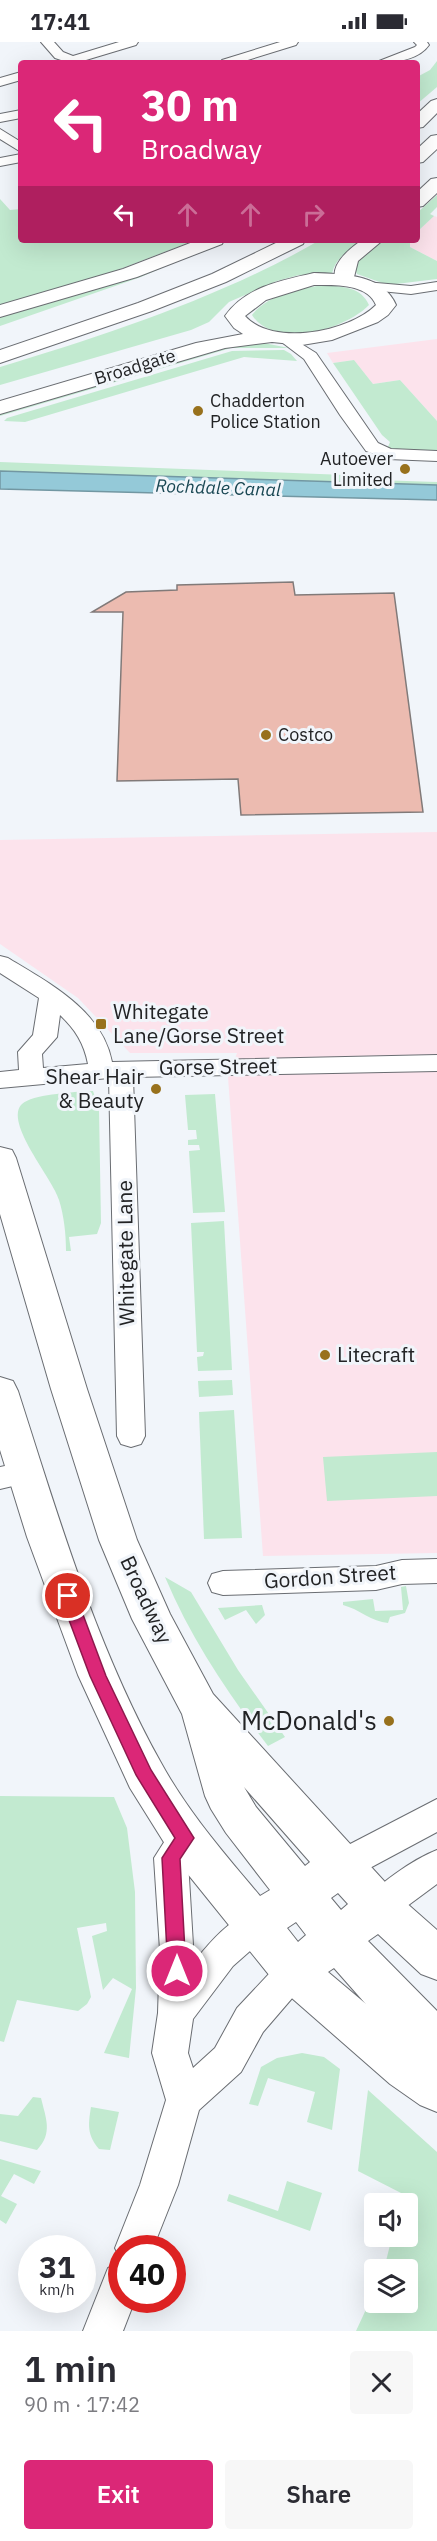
<!DOCTYPE html>
<html lang="en">
<head>
<meta charset="utf-8">
<style>
	body { margin:0; font-family:"IBM Plex Sans",sans-serif; background:#f7f7f7; color:#2b2b33; height:100vh; display:flex; flex-direction:column; font-size:22px; white-space:nowrap }
	* { box-sizing:border-box; margin:0 }
	p { font-size:20px; color:#7c7c81 }
	.icon { flex:none; width:33px; height:33px; fill:none; stroke:currentColor; stroke-width:2; stroke-linecap:round; stroke-linejoin:round }
	.map { position:relative; height:2289px; overflow:hidden }
	.panel { display:flex; flex-direction:column; background:#fff; flex:1 }
	.panel>* { flex:none }
	.banner { position:absolute; left:18px; top:18px; width:402px; height:183px; border-radius:6px; box-shadow:0 6px 24px #0002; background:#db2777; color:#fff; overflow:hidden }
	.tools { position:absolute; left:364px; top:2151px; display:grid; gap:12px }
	.tools a { display:grid; place-items:center; width:54px; height:54px; border-radius:6px; background:#fff; box-shadow:0 6px 24px #0002; font-size:30px }
	.speed { position:absolute; left:18px; top:2193px; display:flex; gap:12px; font-size:30px; font-weight:700; text-align:center }
	.speed>* { display:grid; place-content:center; width:78px; height:78px; border-radius:50%; background:#fff; box-shadow:0 6px 24px #0002; line-height:1 }
	.speed small { font-size:15px; font-weight:400 }
	.speed .limit { border:9px solid #d22; background:#fff; color:#111 }
	.pin { position:absolute; display:grid; place-items:center; width:51px; height:51px; color:#fff; margin:-26px; border:3px solid #fff; border-radius:50%; box-shadow:0 2px 6px #0007 }
	.me { position:absolute; width:66px; margin:-33px; rotate:0deg; stroke-linejoin:round; filter:drop-shadow(0 0 4px #0008) }
	.turn { display:flex; align-items:center; gap:21px; height:126px; padding:0 24px; font-size:27px }
	.turn .icon { width:78px; height:78px; stroke-width:2.5 }
	.turn b { display:block; font-size:42px; line-height:51px }
	.lanes { display:flex; align-items:center; height:57px; padding:0 24px; background:#0003; justify-content:center; gap:30px; direction:ltr }
	.lanes .off { opacity:.35 }
	.round { display:grid; place-items:center; flex:none; width:63px; height:63px; border-radius:6px; background:#f7f7f7 }
	.headline { display:flex; align-items:center; justify-content:space-between; height:102px; padding:0 24px }
	h1 { font-size:36px; font-weight:600; line-height:45px }
	.button { display:flex; gap:12px; margin-top:auto; padding:12px 24px }
	.button a { flex:1; height:69px; border-radius:6px; background:#db2777; color:#fff; font-size:24px; font-weight:600; line-height:69px; text-align:center }
	.button a+a { background:#f7f7f7; color:#2b2b33 }
	.status { display:flex; justify-content:space-between; align-items:center; height:42px; padding:0 30px; background:#fff; direction:ltr }
	.status svg { height:16px; fill:currentColor }
	.map>svg:first-child { display:block }
	.industrial { fill:#fce3ec }
	.green { fill:#c2ead0 }
	.water { fill:#94c9d8; stroke:#7297a2; stroke-width:1.5 }
	.building { fill:#ecbbb0; stroke:#817a79; stroke-width:1.5 }
	.lines { fill:none; stroke-linecap:round; stroke-linejoin:round }
	.minor-casing { stroke:#6a6d72; stroke-width:2 }
	.major-casing { stroke:#6a6d72; stroke-width:2 }
	.highway-casing { stroke:#6a6d72; stroke-width:2 }
	.minor { fill:#fff; fill-rule:evenodd }
	.major { fill:#fff; fill-rule:evenodd }
	.highway { fill:#fff; fill-rule:evenodd }
	.route { fill:#db2777; stroke:#8e194d; stroke-width:1.5 }
	.poi-dot { fill:#98711c; stroke:#f1f5fa; stroke-width:2 }
	.labels { text-anchor:middle; stroke-width:6; stroke-linejoin:round; paint-order:stroke }
	.far-street-label { font-size:18px; fill:#222325; stroke:#f1f5fa }
	.far-poi-label { font-size:18px; fill:#222325; stroke:#f1f5fa; text-anchor:start }
	.far-water-label { font-size:18px; font-style:italic; fill:#194753; stroke:#f1f5fa }
	.poi-label { font-size:21px; fill:#222325; stroke:#f1f5fa; text-anchor:start }
	.street-label { font-size:21px; fill:#222325; stroke:#f1f5fa }
	.near-poi-label { font-size:26px; fill:#222325; stroke:#f1f5fa; text-anchor:end }
</style>
</head>
<body>
<div class="status"><b>17:41</b><svg viewBox="0 0 49 12"><path d="M0 12V9h3v3zM5 12V6h3v6zM10 12V3h3v9zM15 12V0h3v12zM26 1h20v11H26zM47 4h2v5h-2z"/></svg></div>
<div class="map">
<svg width="437" height="2289" viewBox="0 0 437 2289">
	<rect width="100%" height="100%" fill="#f1f5fa"/>
	<!-- industrial -->
	<g class="industrial">
		<polygon points="434,174 437,175 437,219 410,205 410,198 417,198 417,190"/>
		<polygon points="437,297 437,379 400,338 373,342 354,318 333,321 327,311"/>
		<polygon points="437,790 437,1511 263,1514 228,1035 237,1011 130,1011 78,956 0,902 0,798"/>
	</g>
	<!-- green -->
	<g class="green">
		<polygon points="437,19 437,45 417,62 417,35 430,28"/>
		<polygon points="437,153 437,165 430,172 434,174 417,190 417,171"/>
		<polygon points="0,157 10,168 21,167 21,198 196,198 102,234 0,263"/>
		<path d="M320,198H363C351,207 334,216 332,233H299L277,239L229,260L209,280L191,288L0,343V325C106,293 224,254 320,198Z"/>
		<polygon points="384,198 410,198 410,205 437,219 437,237 388,243 357,232 354,225 359,219"/>
		<polygon points="224,199 141,235 0,284 0,273 111,241"/>
		<path d="M326,243C344,245 361,245 369,263C345,288 274,308 252,273C267,253 302,245 326,243Z"/>
		<polygon points="264,301 289,306 231,306 0,374 0,371 213,307"/>
		<polygon points="284,308 291,312 297,319 244,315 25,380 4,379 7,376 232,309"/>
		<polygon points="354,318 373,342 400,338 437,379 437,410 397,409 388,405 390,400 382,393 333,321"/>
		<polygon points="0,420 372,434 376,438 437,440 437,443 0,429"/>
		<path d="M85,1049H93L99,1067L101,1181L97,1192L69,1195L71,1209H66C66,1192 64,1174 59,1158C54,1138 3,1080 22,1062C33,1052 70,1051 85,1049Z"/>
		<polygon points="215,1052 225,1170 193,1171 189,1109 200,1108 199,1103 188,1103 188,1098 197,1097 196,1088 188,1088 185,1053"/>
		<polygon points="224,1179 232,1328 198,1329 197,1315 203,1314 204,1310 197,1310 191,1181"/>
		<polygon points="232,1338 233,1353 199,1355 198,1339"/>
		<polygon points="234,1368 242,1496 204,1497 199,1370"/>
		<polygon points="437,1410 437,1454 327,1459 323,1415"/>
		<path d="M165,1535L191,1550L238,1628L285,1695L268,1704C228,1651 191,1597 165,1535Z"/>
		<path d="M406,1544L409,1561L405,1571L390,1575L388,1581C372,1580 359,1567 343,1563V1560L373,1557L375,1569L403,1568L401,1545Z"/>
		<polygon points="262,1563 265,1573 256,1582 246,1568 225,1578 218,1566"/>
		<polygon points="0,1754 114,1755 127,1786 135,1850 136,1946 129,2016 104,2011 132,1947 113,1936 103,1948 92,1894 107,1889 106,1881 77,1886 91,1955 87,1962 78,1969 17,1958 4,2000 0,1999"/>
		<polygon points="302,2011 324,2015 340,2027 332,2088 307,2080 315,2050 268,2036 258,2064 249,2062 261,2025 277,2016"/>
		<polygon points="368,2048 437,2110 437,2289 356,2289 375,2248 375,2260 408,2260 408,2228 384,2227 392,2195 408,2194 408,2162 401,2161 403,2152 358,2129"/>
		<path d="M33,2055L41,2056C46,2077 53,2091 37,2108L0,2099V2072L18,2074Z"/>
		<path d="M91,2065L119,2070L110,2108L99,2107C87,2093 88,2083 91,2065Z"/>
		<polygon points="0,2117 41,2129 34,2142 14,2132 1,2154 17,2162 6,2182 0,2178"/>
		<polygon points="287,2139 322,2151 310,2189 227,2159 229,2152 278,2169"/>
	</g>
	<!-- water -->
	<polygon class="water" points="0,429 437,443 437,458 0,447"/>
	<!-- building -->
	<polygon class="building" points="293,540 295,553 394,551 423,770 241,773 238,737 117,739 123,570 92,570 126,550 177,548 177,543"/>
	<g class="lines">
		<!-- minor casing -->
		<g class="minor-casing">
			<g id="minor">
				<polygon points="41,0 54,0 63,10 73,14 119,0 138,0 136,3 76,21 57,21 61,18 55,16"/>
				<polygon points="280,0 298,0 296,3 238,21 220,21 222,18"/>
				<path d="M414,0H427L429,3C418,19 392,21 374,21L415,5L417,3Z"/>
				<polygon points="21,30 21,38 0,44 0,36"/>
				<polygon points="21,68 21,76 0,80 0,72"/>
				<polygon points="0,87 21,100 21,110 0,97"/>
				<polygon points="21,112 21,120 0,124 0,116"/>
				<polygon points="365,240 411,244 437,240 437,248 411,252 360,247 358,244"/>
				<polygon points="287,293 316,311 378,401 391,407 437,409 437,419 388,417 366,409 340,373 304,317 279,298"/>
				<path d="M0,914L8,916C49,941 102,968 112,1020L437,1013V1029L133,1035L145,1394L141,1402L131,1405L121,1402L117,1394L109,1036L0,1046V1030L19,1028L18,1010L33,993L39,956L0,931ZM60,973C75,987 84,1001 88,1022L43,1026L42,1012L57,995Z"/>
				<polygon points="24,1420 34,1423 38,1431 34,1439 0,1447 0,1425"/>
				<polygon points="437,1517 437,1541 402,1542 376,1548 223,1553 212,1550 208,1541 212,1532 223,1529 376,1524 402,1518"/>
				<polygon points="437,1757 437,1790 353,1835 341,1839 329,1835 324,1824 329,1813"/>
				<path d="M185,1781L197,1786L202,1796L188,1819L194,1920C210,1900 230,1877 255,1867L267,1872L272,1883L267,1894L233,1924L193,1977L188,2011L193,2026L215,2006L237,1966L282,1918L294,1913L306,1918L311,1929L306,1940L263,1990L241,2030L199,2068L178,2143L153,2206H122V2220L115,2206L140,2143L166,2058L152,2011L158,1971L160,1908L154,1816L173,1786Z"/>
				<path d="M437,1808V1842L391,1876L379,1881L367,1876L362,1865C371,1845 416,1816 437,1808Z"/>
				<polygon points="122,2221 122,2258 135,2258 123,2289 83,2289 108,2226"/>
			</g>
		</g>
		<!-- major casing -->
		<g class="major-casing">
			<path id="major" d="M314,231C343,232 383,232 396,263L388,273L378,280L332,298L302,303L272,300L225,306L0,372V359L196,301L243,292L234,286L225,274C245,245 282,238 314,231ZM314,243C334,243 367,241 376,263C349,290 273,305 245,274L266,258Z"/>
		</g>
		<!-- highway casing -->
		<g class="highway-casing">
			<g id="highway">
				<polygon points="437,57 437,71 423,85 417,86 417,72 431,59"/>
				<polygon points="437,93 437,107 423,120 417,121 417,107 431,94"/>
				<polygon points="437,136 437,151 423,164 417,165 417,150 431,137"/>
				<polygon points="198,198 224,198 222,202 137,235 0,275 0,263 123,227"/>
				<polygon points="282,198 305,198 303,202 226,240 152,269 0,321 0,308 138,261 212,232"/>
				<path d="M362,198H383L358,219L352,243H338C326,225 349,207 362,198Z"/>
				<path d="M0,1105L12,1108L16,1116L87,1347L137,1498L170,1572L213,1652L395,1851L437,1888V1938L421,1932L378,1892L368,1899L437,1969V2070L420,2063L390,2042L278,1944L170,1810L130,1746L78,1633L27,1495L0,1408V1335L13,1339L18,1349C58,1474 96,1604 160,1719C187,1769 224,1811 260,1854L270,1848L226,1791L211,1767L205,1754L182,1672L132,1577L99,1498L51,1347L0,1172ZM244,1745L310,1820L305,1824L256,1765ZM338,1851L348,1862L341,1868L331,1856ZM296,1880L306,1893L298,1900L287,1886ZM334,1926L364,1960L366,1962L328,1930Z"/>
			</g>
		</g>
		<!-- minor -->
		<use href="#minor" class="minor"/>
		<!-- major -->
		<use href="#major" class="major"/>
		<!-- highway -->
		<use href="#highway" class="highway"/>
	</g>
	<!-- route -->
	<polygon class="route" points="68,1548 74,1550 76,1554 106,1634 151,1728 194,1796 180,1817 186,1929 183,1935 177,1938 170,1935 168,1929 162,1816 175,1796 136,1733 90,1634 60,1554 62,1550"/>
	<!-- markers -->
	<g class="poi-dot">
		<circle cx="198" cy="369" r="6"/>
		<circle cx="405" cy="427" r="6"/>
		<circle cx="266" cy="693" r="6"/>
		<rect x="95" y="976" width="12" height="12" rx="3"/>
		<circle cx="156" cy="1047" r="6"/>
		<circle cx="325" cy="1313" r="6"/>
		<circle cx="389" cy="1679" r="6"/>
	</g>
	<g class="labels">
		<!-- far-street labels -->
		<g class="far-street-label">
			<text transform="translate(135 325) rotate(-17)" y="6">Broadgate</text>
		</g>
		<!-- far-poi labels -->
		<g class="far-poi-label">
			<text x="210" y="365">Chadderton<tspan x="210" dy="21">Police Station</tspan></text>
			<text x="393" y="423" text-anchor="end">Autoever<tspan x="393" dy="21">Limited</tspan></text>
			<text x="278" y="699">Costco</text>
		</g>
		<!-- far-water labels -->
		<g class="far-water-label">
			<text transform="translate(218 446) rotate(2)" y="6">Rochdale Canal</text>
		</g>
		<!-- poi labels -->
		<g class="poi-label">
			<text x="113" y="977">Whitegate<tspan x="113" dy="24">Lane/Gorse Street</tspan></text>
			<text x="144" y="1042" text-anchor="end">Shear Hair<tspan x="144" dy="24">&amp; Beauty</tspan></text>
			<text x="337" y="1320">Litecraft</text>
		</g>
		<!-- street labels -->
		<g class="street-label">
			<text transform="translate(218 1025) rotate(-1)" y="7">Gorse Street</text>
			<text transform="translate(126 1211) rotate(-91)" y="7">Whitegate Lane</text>
			<text transform="translate(330 1535) rotate(-4)" y="7">Gordon Street</text>
			<text transform="translate(146 1558) rotate(65)" y="7">Broadway</text>
		</g>
		<!-- near-poi labels -->
		<g class="near-poi-label">
			<text x="377" y="1688">McDonald's</text>
		</g>
	</g>
</svg>
<div class="tools">
<a><svg class="icon" aria-label="sound" viewBox="0 0 24 24"><path d="M4 9h4l5-4v14l-5-4H4zM17 9q2 3 0 6"/></svg></a>
<a><svg class="icon" aria-label="layers" viewBox="0 0 24 24"><path d="M12 4l9 5-9 5-9-5zM3 14l9 5 9-5"/></svg></a>
</div>
<div class="speed"><div>31<small>km/h</small></div><div class="limit">40</div></div>
<div class="pin" style="left:68px;top:1554px;background:#d93025"><svg class="icon" aria-label="arrive" viewBox="0 0 24 24"><path d="M6 21V4h12l-3 4 3 4H6"/></svg></div>
<svg class="me" style="left:177px;top:1929px" viewBox="-20 -20 40 40"><circle r="17" fill="#db2777" stroke="#fff" stroke-width="3"/><path d="M0-11L8 9 0 5-8 9z" fill="#fff"/></svg>
<div class="banner">
<div class="turn"><svg class="icon" aria-label="left" viewBox="0 0 24 24"><path d="M17 20v-9H6M10 6l-5 5 5 5"/></svg><div><b>30 m</b>Broadway</div></div>
<div class="lanes"><svg class="icon" aria-label="left" viewBox="0 0 24 24"><path d="M17 20v-9H6M10 6l-5 5 5 5"/></svg><svg class="icon off" aria-label="ahead" viewBox="0 0 24 24"><path d="M12 20V5M6 11l6-6 6 6"/></svg><svg class="icon off" aria-label="ahead" viewBox="0 0 24 24"><path d="M12 20V5M6 11l6-6 6 6"/></svg><svg class="icon off" aria-label="right" viewBox="0 0 24 24"><path d="M7 20v-9h11M14 6l5 5-5 5"/></svg></div>
</div>
</div>
<section class="panel">
<div class="headline"><div><h1>1 min</h1><p>90 m · 17:42</p></div><a class="round"><svg class="icon" aria-label="close" viewBox="0 0 24 24"><path d="M6 6l12 12M18 6L6 18"/></svg></a></div>
<div class="button"><a>Exit</a><a>Share</a></div>
</section>
</body>
</html>
